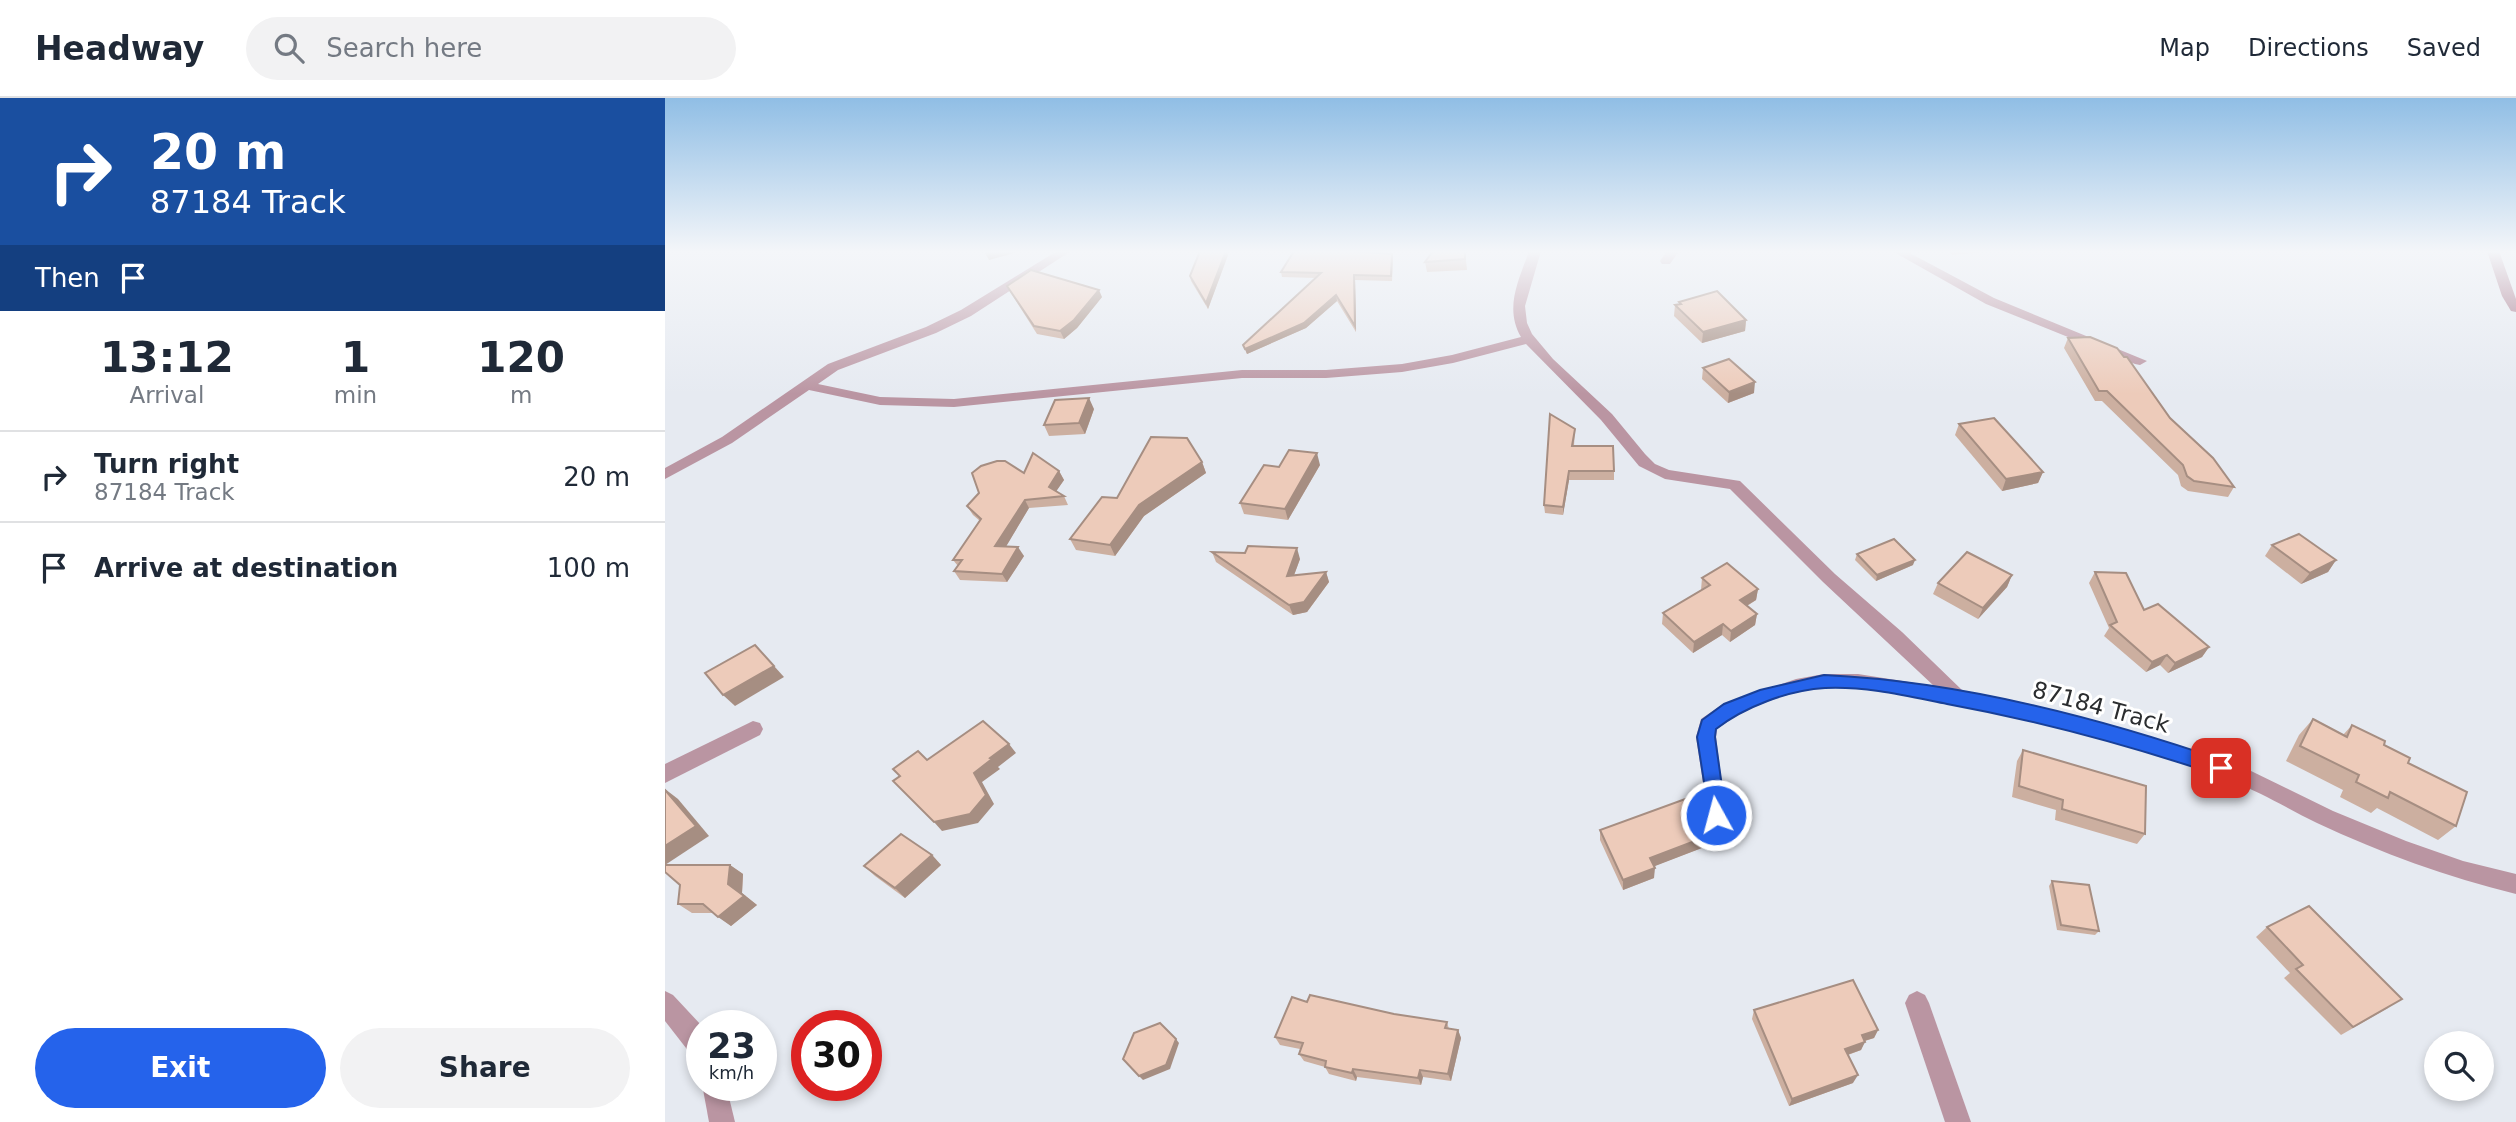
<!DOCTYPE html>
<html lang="en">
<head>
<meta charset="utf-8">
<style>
	body { margin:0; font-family:"DejaVu Sans",sans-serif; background:#f2f2f3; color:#1f2937; height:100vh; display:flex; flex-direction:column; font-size:26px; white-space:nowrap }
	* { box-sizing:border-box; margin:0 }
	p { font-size:23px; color:#747a83 }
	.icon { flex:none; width:38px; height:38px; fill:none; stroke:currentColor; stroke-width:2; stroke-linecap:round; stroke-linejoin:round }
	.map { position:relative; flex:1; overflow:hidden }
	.details { display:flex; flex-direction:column; background:#fff; width:665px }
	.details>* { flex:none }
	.guide { background:#1a4fa0; color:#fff; overflow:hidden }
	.fabs { position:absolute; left:1759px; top:933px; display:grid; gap:14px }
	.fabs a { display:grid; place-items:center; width:70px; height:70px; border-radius:50%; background:#fff; box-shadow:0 4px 10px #0003; font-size:35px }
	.speed { position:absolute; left:21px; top:912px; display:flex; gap:14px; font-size:35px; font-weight:700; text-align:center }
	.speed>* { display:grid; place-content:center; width:91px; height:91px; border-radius:50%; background:#fff; box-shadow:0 4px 10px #0003; line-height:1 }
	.speed small { font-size:18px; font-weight:400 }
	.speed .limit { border:10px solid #d22; background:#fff; color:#111 }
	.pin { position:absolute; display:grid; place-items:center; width:60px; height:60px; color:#fff; margin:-30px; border-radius:14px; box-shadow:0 4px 10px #0006 }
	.me { position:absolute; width:77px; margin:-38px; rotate:353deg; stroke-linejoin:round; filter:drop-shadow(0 0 5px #0008) }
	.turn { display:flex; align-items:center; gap:24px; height:147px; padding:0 35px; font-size:32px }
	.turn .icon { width:91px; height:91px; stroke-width:2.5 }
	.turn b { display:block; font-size:49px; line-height:60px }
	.then { display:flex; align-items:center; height:66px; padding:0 35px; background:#0003; gap:14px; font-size:26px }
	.eta { display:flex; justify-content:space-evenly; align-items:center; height:119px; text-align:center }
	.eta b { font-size:42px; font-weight:700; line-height:49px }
	.action { display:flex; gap:14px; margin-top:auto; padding:14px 35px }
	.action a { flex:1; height:80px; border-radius:42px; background:#2563eb; color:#fff; font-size:28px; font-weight:700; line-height:80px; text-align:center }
	.action a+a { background:#f2f2f3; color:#1f2937 }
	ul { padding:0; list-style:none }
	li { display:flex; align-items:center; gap:21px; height:91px; padding:0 35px; border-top:2px solid #e0e1e3 }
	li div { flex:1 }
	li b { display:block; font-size:26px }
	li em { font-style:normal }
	header { display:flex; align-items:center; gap:42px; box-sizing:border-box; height:98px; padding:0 35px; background:#fff; border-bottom:2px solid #e0e1e3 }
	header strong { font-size:33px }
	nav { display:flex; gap:38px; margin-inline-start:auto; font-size:24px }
	.search { width:490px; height:63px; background:#f2f2f3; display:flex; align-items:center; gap:18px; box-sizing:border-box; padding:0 24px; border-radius:38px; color:#747a83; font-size:26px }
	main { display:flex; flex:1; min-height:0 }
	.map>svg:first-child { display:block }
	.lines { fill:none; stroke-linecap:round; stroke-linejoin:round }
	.minor { fill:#ba95a2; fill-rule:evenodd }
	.secondary { fill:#a06c80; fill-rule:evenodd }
	.wall { fill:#ccafa0 }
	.shaded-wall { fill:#a68e82 }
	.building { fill:#edcbba; stroke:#a68e82; stroke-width:2 }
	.route { fill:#2563eb; stroke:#184099; stroke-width:2 }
	.labels { text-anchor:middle; stroke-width:6; stroke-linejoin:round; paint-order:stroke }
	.street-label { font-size:23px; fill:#2b2d2f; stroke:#fff }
</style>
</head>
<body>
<header>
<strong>Headway</strong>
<div class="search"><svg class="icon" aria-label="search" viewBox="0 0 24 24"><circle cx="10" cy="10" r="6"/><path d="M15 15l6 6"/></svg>Search here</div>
<nav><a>Map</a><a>Directions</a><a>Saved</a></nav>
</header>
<main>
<section class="details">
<div class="guide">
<div class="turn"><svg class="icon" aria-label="right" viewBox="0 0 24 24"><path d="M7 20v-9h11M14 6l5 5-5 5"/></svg><div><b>20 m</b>87184 Track</div></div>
<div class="then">Then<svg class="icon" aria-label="arrive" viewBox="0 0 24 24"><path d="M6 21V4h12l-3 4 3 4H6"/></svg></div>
</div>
<div class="eta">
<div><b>13:12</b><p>Arrival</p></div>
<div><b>1</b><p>min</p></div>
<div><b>120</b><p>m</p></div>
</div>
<ul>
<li><svg class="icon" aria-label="right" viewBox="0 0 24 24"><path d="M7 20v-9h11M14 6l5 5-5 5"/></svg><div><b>Turn right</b><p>87184 Track</p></div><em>20 m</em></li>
<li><svg class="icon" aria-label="arrive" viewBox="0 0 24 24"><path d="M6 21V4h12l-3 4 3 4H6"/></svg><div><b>Arrive at destination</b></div><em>100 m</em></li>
</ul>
<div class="action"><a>Exit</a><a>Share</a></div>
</section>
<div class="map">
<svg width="1851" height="1024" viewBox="0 0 1851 1024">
	<rect width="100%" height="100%" fill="#e6eaf1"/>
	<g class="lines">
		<!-- minor -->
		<g class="minor">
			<path d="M392,153H406L306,218L271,235L173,272L153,286L215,299L289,301L577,272H661L737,266L787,257L856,239C839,210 854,182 864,153H876L860,208L862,225L867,236L888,261L947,316L980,356L990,366L1004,372L1075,383L1170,476L1237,534L1298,593L1365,606L1535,654L1584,672L1668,713L1741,743L1798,763L1851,776V796C1782,779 1716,755 1652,725C1623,711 1596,694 1566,683C1477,647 1380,625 1286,606C1245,598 1202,587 1160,590C1123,593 1081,609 1052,631L1051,639L1061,717L1058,723L1051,726L1044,723L1031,639L1036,621L1058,606L1131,581L1159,576H1193L1269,588L1158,484L1065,391L1000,381L974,368L936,322L861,246L788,265L737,274L661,280H577L289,309L215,307L144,292L67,345L0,381V370L57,339L163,266L261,229L296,212Z"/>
			<polygon points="1002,153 1014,153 1005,166 997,166 995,163"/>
			<polygon points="1227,153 1241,153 1329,200 1482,263 1475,267 1470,266 1321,206"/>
			<polygon points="88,623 95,625 98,631 95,637 0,685 0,666"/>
			<polygon points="0,893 8,897 37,928 37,962 28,959 0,923"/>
			<polygon points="1252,893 1260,897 1264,905 1306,1024 1280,1024 1240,905 1244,897"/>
			<polygon points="37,986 61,987 70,1024 44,1024"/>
		</g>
		<!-- secondary -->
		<polygon class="secondary" points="1822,153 1834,153 1851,201 1851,214 1846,213 1837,198"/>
	</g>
	<!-- wall -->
	<g class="wall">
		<polygon points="535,153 562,153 563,157 543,211 526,183 525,178"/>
		<polygon points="800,153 802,172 762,174 760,164"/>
		<polygon points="1285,153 1323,153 1322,154 1287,157"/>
		<polygon points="727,156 728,161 727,183 690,182 691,234 672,203 641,230 582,256 578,247 651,180 617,179 616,174"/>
		<polygon points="342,188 437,199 412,230 399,241 372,236 346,195"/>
		<polygon points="1014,204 1081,222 1080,233 1037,245 1009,218 1010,207 1014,206"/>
		<polygon points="1403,240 1505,320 1569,389 1563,399 1523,393 1516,388 1513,377 1437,303 1430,303 1399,250"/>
		<polygon points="1038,270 1089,295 1063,305 1037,281"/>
		<polygon points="429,311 420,336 384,338 379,327"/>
		<polygon points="1294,326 1378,374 1373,385 1337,393 1290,337"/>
		<polygon points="910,331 909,348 949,373 949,382 904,382 898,417 880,415 879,407"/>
		<polygon points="537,364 541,375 479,418 450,458 411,452 405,441"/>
		<polygon points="655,367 623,422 579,416 575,405 614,369"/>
		<polygon points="394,373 399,382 391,393 399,398 403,407 364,410 341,448 359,458 342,484 295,482 289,473 293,468 288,462 315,423 308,417 302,408 359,375"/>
		<polygon points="1607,447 1671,462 1663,474 1636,486 1600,458"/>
		<polygon points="547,454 635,461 629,477 661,474 664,484 642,514 628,517 551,464"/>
		<polygon points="1192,456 1248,467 1211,483 1190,462"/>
		<polygon points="1430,474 1479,512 1544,549 1537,559 1503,575 1495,567 1481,574 1439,538 1444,530 1424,485"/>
		<polygon points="1347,477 1342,489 1313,521 1268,496 1273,485"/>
		<polygon points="1037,480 1093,491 1091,502 1082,508 1092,516 1090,527 1065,544 1057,537 1028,555 997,526 998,515 1036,492"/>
		<polygon points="1648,621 1678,637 1687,627 1719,647 1743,665 1791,728 1773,742 1712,710 1706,715 1675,699 1678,692 1621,663 1634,637"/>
		<polygon points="1358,652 1480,736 1472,746 1390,722 1391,712 1347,699 1352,663"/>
		<polygon points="935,732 1043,738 1042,748 989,768 989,780 958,792 935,742"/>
		<polygon points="267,757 276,767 240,800 210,778 199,768"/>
		<polygon points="65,767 78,776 77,795 92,807 66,828 49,815 27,815 13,806"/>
		<polygon points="1387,783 1434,833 1430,837 1392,832 1384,788"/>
		<polygon points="1602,829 1723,910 1676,937 1619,880 1625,875 1591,839"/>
		<polygon points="642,904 782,924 784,931 793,932 796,940 786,983 758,979 756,987 692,979 691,983 664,976 660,969 639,963 634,956 635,951 615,947 610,939"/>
		<polygon points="1089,912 1213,932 1209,940 1200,943 1196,952 1183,957 1188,985 1124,1008 1087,921"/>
	</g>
	<!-- shaded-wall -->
	<g class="shaded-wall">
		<polygon points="319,153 357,153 324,162"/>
		<polygon points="561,153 563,157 543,211 541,205"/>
		<polygon points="689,177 690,182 691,234 690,228"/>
		<polygon points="434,192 437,199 412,230 399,241 395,233"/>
		<polygon points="671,197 672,203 641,230 582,256 580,251"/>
		<polygon points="1081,222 1080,233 1037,245 1038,234"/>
		<polygon points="1090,284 1089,295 1063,305 1064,294"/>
		<polygon points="424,300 429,311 420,336 414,325"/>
		<polygon points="652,355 655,367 623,422 620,411"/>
		<polygon points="537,364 541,375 479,418 450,458 445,447 474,407"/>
		<polygon points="394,373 399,382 388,398 384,389"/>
		<polygon points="904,373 904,382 898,417 898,409"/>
		<polygon points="1378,374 1373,385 1337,393 1341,381"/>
		<polygon points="360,402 364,410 336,457 330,448"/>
		<polygon points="353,449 359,458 342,484 337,476"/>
		<polygon points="632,450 635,461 625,488 622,478"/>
		<polygon points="1250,462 1248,467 1211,483 1212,477"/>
		<polygon points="1671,462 1663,474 1636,486 1645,475"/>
		<polygon points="661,474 664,484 642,514 628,517 624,507"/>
		<polygon points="1347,477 1342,489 1313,521 1318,510"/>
		<polygon points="1093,491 1091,502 1073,513 1075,502"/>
		<polygon points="1092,516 1090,527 1065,544 1066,533"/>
		<polygon points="1058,526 1057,537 1028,555 1029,544"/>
		<polygon points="90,547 119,579 70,608 58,597"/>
		<polygon points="1544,549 1537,559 1503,575 1510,565"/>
		<polygon points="1502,557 1495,567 1481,574 1487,564"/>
		<polygon points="344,646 351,655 333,669 335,671 317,684 329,706 313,725 277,733 269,724 309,675 325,660"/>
		<polygon points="0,691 13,701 44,738 0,767"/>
		<polygon points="1043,738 1042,748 985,770 985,760"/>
		<polygon points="267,757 276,767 240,800 230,790"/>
		<polygon points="65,767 78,776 77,795 92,807 66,828 53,819 63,786"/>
		<polygon points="990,770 989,780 958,792 958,782"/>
		<polygon points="793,932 796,940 786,983 783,976"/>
		<polygon points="1213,932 1209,940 1192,945 1197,937"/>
		<polygon points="511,941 514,945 505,971 478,982 474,978"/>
		<polygon points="1200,944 1196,952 1176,959 1180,951"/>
		<polygon points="688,971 692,979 691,983 687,975"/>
		<polygon points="755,972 758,979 756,987 753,980"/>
		<polygon points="1193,977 1188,985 1124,1008 1127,1001"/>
	</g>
	<!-- building -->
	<g class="building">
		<polygon points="535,153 561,153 541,205 525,178"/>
		<polygon points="629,153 686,153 727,156 726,178 689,177 690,228 671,197 639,225 580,251 578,247 656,175 616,174"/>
		<polygon points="768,153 800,153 800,161 760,164"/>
		<polygon points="366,172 434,192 409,222 395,233 369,228 342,188"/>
		<polygon points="1052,193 1081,222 1038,234 1010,207 1016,206 1014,204"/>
		<polygon points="1425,239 1452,250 1459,259 1462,259 1505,320 1548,360 1569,389 1529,383 1522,378 1518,367 1442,293 1434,293 1403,240"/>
		<polygon points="1064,261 1090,284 1064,294 1038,270"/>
		<polygon points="424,300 414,325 379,327 390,302"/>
		<polygon points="885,316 910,331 907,348 948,348 949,373 904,373 898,409 879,407"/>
		<polygon points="1329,320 1378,374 1341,381 1294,326"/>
		<polygon points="486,339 522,340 537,364 474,407 445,447 405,441 437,399 452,400"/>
		<polygon points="624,352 652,355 620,411 575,405 599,367 614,369"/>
		<polygon points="368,355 394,373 384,389 399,398 360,402 330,448 353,449 337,476 289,473 297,462 288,462 316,421 302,408 314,395 307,375 316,368 332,363 340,363 359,375"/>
		<polygon points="1634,436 1671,462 1645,475 1607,447"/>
		<polygon points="1229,441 1250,462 1212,477 1192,456"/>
		<polygon points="583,448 632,450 622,478 661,474 639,504 624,507 547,454 580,455"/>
		<polygon points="1302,454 1347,477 1318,510 1273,485"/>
		<polygon points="1062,465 1093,491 1075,502 1092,516 1066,533 1058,526 1029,544 998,515 1045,487 1037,480"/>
		<polygon points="1430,474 1461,475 1479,512 1493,506 1544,549 1510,565 1502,557 1487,564 1445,527 1452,524"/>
		<polygon points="90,547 109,568 58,597 40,575"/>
		<polygon points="1648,621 1682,639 1687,627 1720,643 1719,647 1745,660 1743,665 1802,694 1791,728 1725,694 1723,700 1691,684 1694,677 1635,648"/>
		<polygon points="318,623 344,646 325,660 327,661 309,675 321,697 305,716 269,724 228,683 235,678 228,671 253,653 262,662"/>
		<polygon points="1358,652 1481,688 1480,736 1397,711 1398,702 1354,688"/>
		<polygon points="0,692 31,728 0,748"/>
		<polygon points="1023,700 1043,738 985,760 990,770 958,782 935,732"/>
		<polygon points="236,736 267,757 230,790 199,768"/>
		<polygon points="0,767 65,767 63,786 79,798 53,819 38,806 13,806 15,787 0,774"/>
		<polygon points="1387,783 1424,787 1434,833 1396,827"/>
		<polygon points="1644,808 1737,901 1688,929 1631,871 1638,867 1602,829"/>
		<polygon points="1188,882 1213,932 1197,937 1200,944 1180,951 1193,977 1127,1001 1089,912"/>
		<polygon points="645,897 729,916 782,924 780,930 793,932 783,976 755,972 753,980 688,971 687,975 660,969 661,963 634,956 638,945 610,939 627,899 642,904"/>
		<polygon points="495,925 511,941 501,967 474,978 458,961 469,935"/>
	</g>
	<!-- sky -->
	<linearGradient id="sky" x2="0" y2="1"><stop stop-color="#90bee5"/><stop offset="0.52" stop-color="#f4f6f9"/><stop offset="1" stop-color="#f4f6f9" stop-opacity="0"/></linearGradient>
	<rect width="1851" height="296" fill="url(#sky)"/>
	<!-- route -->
	<path class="route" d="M1159,577C1293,583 1436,620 1563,664L1565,670L1563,675L1556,678C1466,648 1375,623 1282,606C1242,598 1201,588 1160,590C1124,592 1079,609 1051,631L1050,639L1061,717L1058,723L1051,725L1045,723L1032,639L1037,622L1059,606L1095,592Z"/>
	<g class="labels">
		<!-- street labels -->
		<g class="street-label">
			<text transform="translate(1436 609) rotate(15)" y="8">87184 Track</text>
		</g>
	</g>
</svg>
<div class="fabs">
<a><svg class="icon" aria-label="search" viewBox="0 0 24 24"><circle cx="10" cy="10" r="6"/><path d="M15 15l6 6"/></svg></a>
</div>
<div class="speed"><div>23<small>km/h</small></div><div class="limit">30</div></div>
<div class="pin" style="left:1556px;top:670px;background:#d93025"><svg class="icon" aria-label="arrive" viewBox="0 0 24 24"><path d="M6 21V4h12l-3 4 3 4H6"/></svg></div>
<svg class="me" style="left:1051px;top:717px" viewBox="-20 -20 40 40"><circle r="17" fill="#2563eb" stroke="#fff" stroke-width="3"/><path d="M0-11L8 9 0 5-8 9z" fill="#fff"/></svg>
</div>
</main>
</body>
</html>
